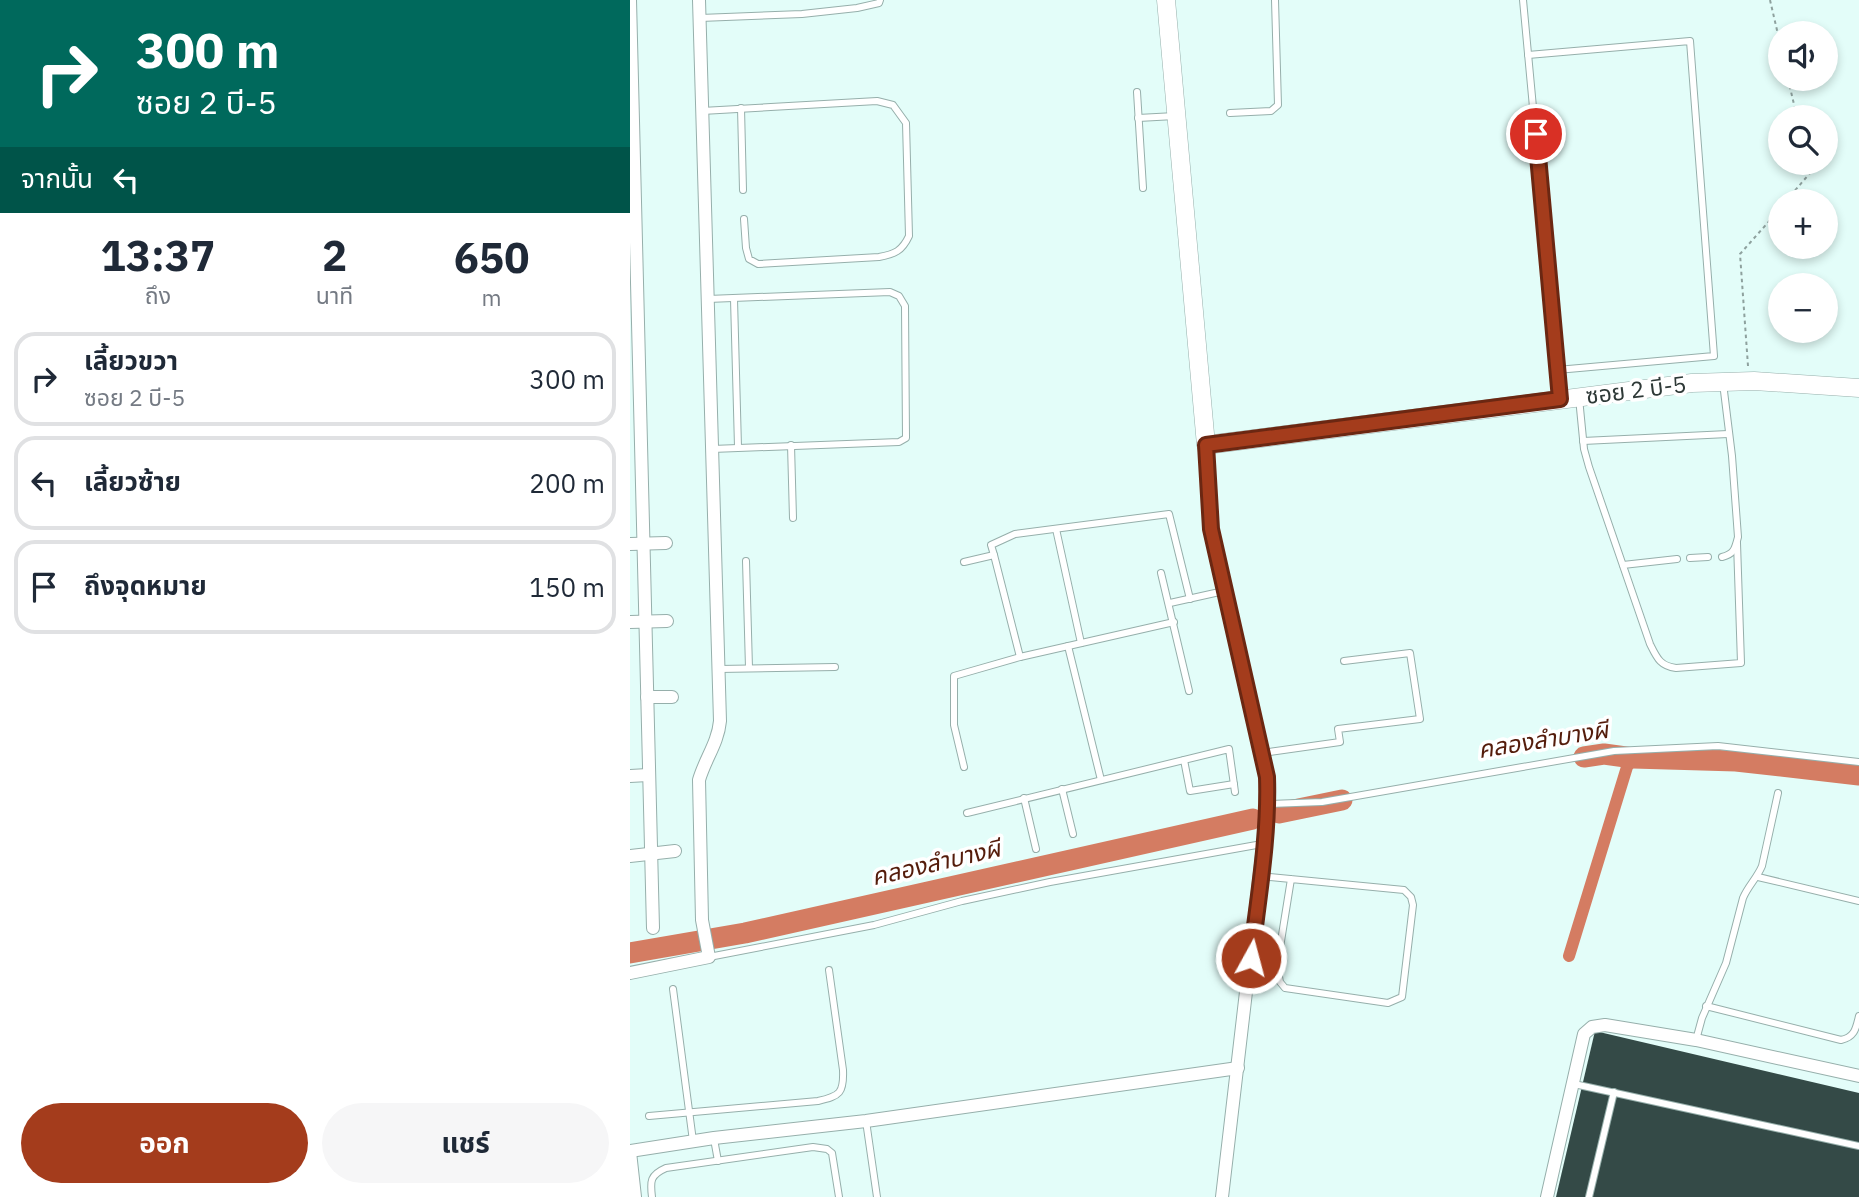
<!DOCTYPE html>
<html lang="th">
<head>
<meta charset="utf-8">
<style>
	body { margin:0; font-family:"IBM Plex Sans","Noto Sans Thai",sans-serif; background:#f6f6f7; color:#1f2937; height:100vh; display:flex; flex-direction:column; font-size:26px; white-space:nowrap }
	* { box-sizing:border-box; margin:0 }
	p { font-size:23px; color:#747a83 }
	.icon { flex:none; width:38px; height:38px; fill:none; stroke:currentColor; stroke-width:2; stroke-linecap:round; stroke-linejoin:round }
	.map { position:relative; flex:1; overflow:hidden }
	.drawer { display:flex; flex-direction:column; background:#fff; width:630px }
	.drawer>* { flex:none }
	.top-card { background:#00695c; color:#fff; overflow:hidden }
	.tools { position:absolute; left:1138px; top:21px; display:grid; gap:14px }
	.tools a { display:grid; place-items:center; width:70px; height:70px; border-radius:50%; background:#fff; box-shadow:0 4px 10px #0003; font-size:35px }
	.pin { position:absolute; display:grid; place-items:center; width:60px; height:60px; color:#fff; margin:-30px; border:4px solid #fff; border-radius:50%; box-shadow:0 2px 7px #0007 }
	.me { position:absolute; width:77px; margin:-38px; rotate:7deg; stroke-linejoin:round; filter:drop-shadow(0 0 5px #0008) }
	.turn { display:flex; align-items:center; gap:24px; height:147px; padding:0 21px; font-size:32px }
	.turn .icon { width:91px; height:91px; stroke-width:2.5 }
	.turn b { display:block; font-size:49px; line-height:60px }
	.then { display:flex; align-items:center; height:66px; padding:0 21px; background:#0003; gap:14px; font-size:26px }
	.eta { display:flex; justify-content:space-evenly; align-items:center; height:119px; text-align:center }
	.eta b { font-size:42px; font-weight:700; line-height:49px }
	.cta { display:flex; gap:14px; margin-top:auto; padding:14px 21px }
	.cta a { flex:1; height:80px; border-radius:42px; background:#a43c1c; color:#fff; font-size:28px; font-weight:700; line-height:80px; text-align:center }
	.cta a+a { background:#f6f6f7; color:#1f2937 }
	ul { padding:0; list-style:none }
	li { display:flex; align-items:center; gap:21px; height:94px; margin:0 14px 10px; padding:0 7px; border:4px solid #e0e1e3; border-radius:21px }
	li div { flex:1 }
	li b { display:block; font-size:26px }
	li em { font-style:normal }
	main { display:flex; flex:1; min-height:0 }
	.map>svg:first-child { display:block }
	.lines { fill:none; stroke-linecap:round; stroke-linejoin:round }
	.canal { stroke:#d47c62; stroke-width:12 }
	.river { stroke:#d47c62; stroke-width:21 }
	.building { fill:#344a47 }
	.lane-casing { stroke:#96afab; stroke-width:8 }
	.street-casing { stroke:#96afab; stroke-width:14 }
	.secondary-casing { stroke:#96afab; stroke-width:19 }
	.path { stroke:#8ea19e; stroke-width:2; stroke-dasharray:3.5 3.5; stroke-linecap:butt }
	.lane { stroke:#fff; stroke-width:6 }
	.street { stroke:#fff; stroke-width:12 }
	.secondary { stroke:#fff; stroke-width:18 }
	.route-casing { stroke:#6b2712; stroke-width:18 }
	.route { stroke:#a43c1c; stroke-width:12 }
	.labels { text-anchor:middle; stroke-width:7; stroke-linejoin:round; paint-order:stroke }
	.street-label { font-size:23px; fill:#2e3937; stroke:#fff }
	.water-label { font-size:24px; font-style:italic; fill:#541c0b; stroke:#fff }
</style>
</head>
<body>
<main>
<section class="drawer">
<div class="top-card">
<div class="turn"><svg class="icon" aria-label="right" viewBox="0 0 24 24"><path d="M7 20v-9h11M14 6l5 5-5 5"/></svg><div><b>300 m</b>ซอย 2 บี-5</div></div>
<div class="then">จากนั้น<svg class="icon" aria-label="left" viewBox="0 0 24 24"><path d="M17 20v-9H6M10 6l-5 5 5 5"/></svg></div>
</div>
<div class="eta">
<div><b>13:37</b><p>ถึง</p></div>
<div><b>2</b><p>นาที</p></div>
<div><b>650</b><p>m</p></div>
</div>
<ul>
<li><svg class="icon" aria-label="right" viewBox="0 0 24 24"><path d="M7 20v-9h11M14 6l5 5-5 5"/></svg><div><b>เลี้ยวขวา</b><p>ซอย 2 บี-5</p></div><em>300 m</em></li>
<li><svg class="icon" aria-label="left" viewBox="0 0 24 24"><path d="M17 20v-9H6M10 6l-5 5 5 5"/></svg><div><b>เลี้ยวซ้าย</b></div><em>200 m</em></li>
<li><svg class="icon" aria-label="arrive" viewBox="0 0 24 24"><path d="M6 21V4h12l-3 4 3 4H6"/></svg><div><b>ถึงจุดหมาย</b></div><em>150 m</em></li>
</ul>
<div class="cta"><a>ออก</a><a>แชร์</a></div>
</section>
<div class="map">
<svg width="1229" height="1197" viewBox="0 0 1229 1197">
	<rect width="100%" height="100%" fill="#e3fdf9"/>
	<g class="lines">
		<!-- canal -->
		<polyline class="canal" points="939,956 997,767 1003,758"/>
		<!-- river -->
		<g class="river">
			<polyline points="954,757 974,754 1003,758 1106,761 1229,775"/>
			<polyline points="649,813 712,800"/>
			<polyline points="0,953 115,933 623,819"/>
		</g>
	</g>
	<!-- building -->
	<polygon class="building" points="965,1031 1229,1093 1229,1197 926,1197"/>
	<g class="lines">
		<!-- lane casing -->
		<g class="lane-casing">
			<g id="lane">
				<polyline points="893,0 930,397"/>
				<polyline points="70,18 172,14 227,8 249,3 250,0"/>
				<polyline points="898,55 1060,41 1084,356 927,370"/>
				<polyline points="507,92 513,188"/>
				<polyline points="111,108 113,190"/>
				<path d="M72,111L247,101L263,105L276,123L279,236C272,251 265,254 249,257L128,264L119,259L116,248L114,219"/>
				<polyline points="600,113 641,111 648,105 645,0"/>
				<polyline points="508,118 545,116"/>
				<polyline points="78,299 260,292 269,296 275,306 276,438 269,442 82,449"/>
				<polyline points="104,299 108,447"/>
				<path d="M949,398L954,449L959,467L1020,644C1027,658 1030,666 1046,668L1111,663L1107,543"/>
				<polyline points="953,441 1098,434"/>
				<polyline points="161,445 163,518"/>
				<polyline points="426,529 451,643"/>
				<polyline points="364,555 390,657"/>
				<path d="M1092,557C1104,554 1105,549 1108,537L1102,456L1093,383"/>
				<polyline points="1060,558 1078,557"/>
				<polyline points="116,561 119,668"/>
				<polyline points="334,562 364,555 361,545 385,534 539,514 560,599"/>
				<polyline points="993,565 1047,559"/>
				<polyline points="531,573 559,691"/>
				<polyline points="540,603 594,591"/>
				<polyline points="438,646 471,780"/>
				<polyline points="89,669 205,667"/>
				<polyline points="632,753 710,742 708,729 790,719 780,653 714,661"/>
				<polyline points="554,760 560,791 604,784"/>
				<polyline points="334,767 324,725 324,676 390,657 544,622"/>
				<polyline points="432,789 443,834"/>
				<polyline points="394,798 406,849"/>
				<polyline points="638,804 692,802 984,751 1088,746 1229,762"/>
				<polyline points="337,813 599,749 605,792"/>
				<polyline points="630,876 774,890 781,897 783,905 772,997 758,1003 655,988 650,982 647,966 661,879"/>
				<polyline points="1128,877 1229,901"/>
				<polyline points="79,957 244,925 332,901 420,882 632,844"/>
				<polyline points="43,989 63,1141"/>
				<path d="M1076,1006L1211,1040C1225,1037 1226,1028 1229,1016"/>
				<path d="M1066,1040L1072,1018L1096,963L1113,898C1118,886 1127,878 1132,866L1148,793"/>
				<polyline points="944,1084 1229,1146"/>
				<path d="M19,1116L188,1101C210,1096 214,1093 213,1070L199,970"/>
				<polyline points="236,1121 247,1197"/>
				<polyline points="84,1139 88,1161"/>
				<path d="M22,1197C20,1181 20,1175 36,1168L183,1147L197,1149L202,1153L209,1197"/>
				<polyline points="959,1197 984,1092"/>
			</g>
		</g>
		<!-- street casing -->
		<g class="street-casing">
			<g id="street">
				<polyline points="0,0 23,928"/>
				<polyline points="576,445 581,529 637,777 638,804 592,1197"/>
				<polyline points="0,544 36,543"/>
				<polyline points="0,622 37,621"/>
				<polyline points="17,697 42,697"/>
				<polyline points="0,776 18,775"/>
				<polyline points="0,856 45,851"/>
				<path d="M0,973L79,957L72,920L69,780C75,759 88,743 90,721L69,0"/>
				<polyline points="0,1151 84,1138 236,1121 608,1068"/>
				<polyline points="0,1152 5,1197"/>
				<polyline points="917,1197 954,1034 962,1027 975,1025 1066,1040 1229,1076"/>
			</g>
		</g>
		<!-- secondary casing -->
		<g class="secondary-casing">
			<polyline id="secondary" points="536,0 576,445 1062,383 1124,381 1229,388"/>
		</g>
		<!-- path -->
		<g class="path">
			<polyline points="1140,0 1150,43"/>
			<polyline points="1158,79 1167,117"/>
			<polyline points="1156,201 1180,173 1178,163"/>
			<polyline points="1118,366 1110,254 1150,209"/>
		</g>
		<!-- lane -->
		<use href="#lane" class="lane"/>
		<!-- street -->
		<use href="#street" class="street"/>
		<!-- secondary -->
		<use href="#secondary" class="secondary"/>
	</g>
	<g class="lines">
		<!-- route casing -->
		<g class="route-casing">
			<path id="route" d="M621,958C628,898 639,837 637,777L581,529L576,445L930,399L906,134"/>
		</g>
		<!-- route -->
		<use href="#route" class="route"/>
	</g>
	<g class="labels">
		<!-- street labels -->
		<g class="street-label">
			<text transform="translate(1006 390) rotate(-7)" y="8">ซอย 2 บี-5</text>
		</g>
		<!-- water labels -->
		<g class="water-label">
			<text transform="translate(913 740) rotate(-9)" y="8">คลองลำบางผี</text>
			<text transform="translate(306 863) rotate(-13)" y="8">คลองลำบางผี</text>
		</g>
	</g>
</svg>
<div class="tools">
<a><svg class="icon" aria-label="sound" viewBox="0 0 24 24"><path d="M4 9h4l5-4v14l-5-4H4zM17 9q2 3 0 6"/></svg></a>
<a><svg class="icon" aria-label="search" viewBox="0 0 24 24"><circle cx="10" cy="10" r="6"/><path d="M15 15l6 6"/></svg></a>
<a>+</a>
<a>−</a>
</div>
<div class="pin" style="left:906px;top:134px;background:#d93025"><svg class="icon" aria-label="arrive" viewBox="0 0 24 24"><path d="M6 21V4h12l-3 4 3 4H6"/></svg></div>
<svg class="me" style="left:621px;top:958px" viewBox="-20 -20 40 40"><circle r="17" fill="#a43c1c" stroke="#fff" stroke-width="3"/><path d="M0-11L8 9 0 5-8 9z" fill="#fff"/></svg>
</div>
</main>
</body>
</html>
